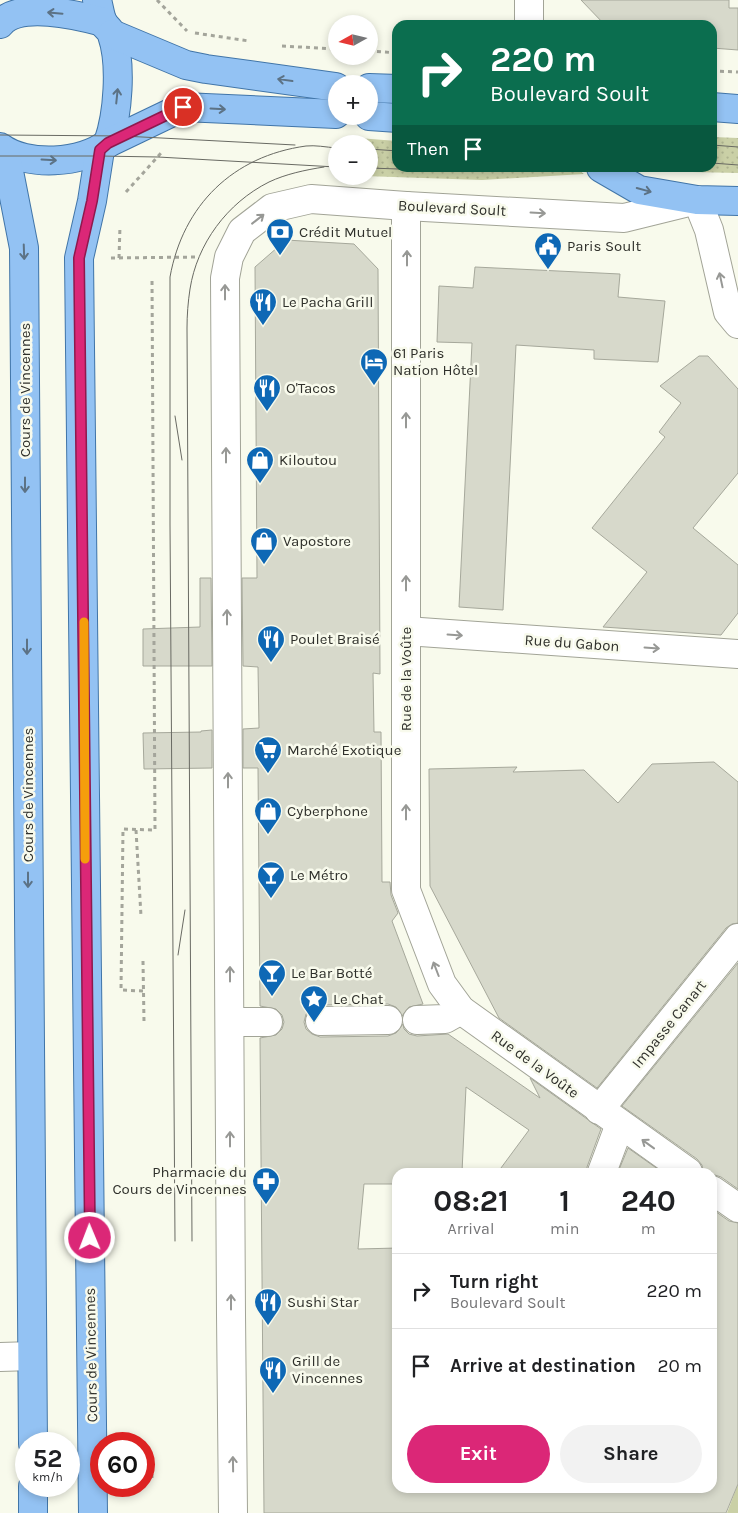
<!DOCTYPE html>
<html lang="en">
<head>
<meta charset="utf-8">
<style>
	body { margin:0; font-family:Karla,sans-serif; background:#f2f2f2; color:#202124; height:100vh; display:flex; flex-direction:column; font-size:19px; white-space:nowrap }
	* { box-sizing:border-box; margin:0 }
	p { font-size:16px; color:#757577 }
	.icon { flex:none; width:28px; height:28px; fill:none; stroke:currentColor; stroke-width:2; stroke-linecap:round; stroke-linejoin:round }
	.map { position:relative; flex:1; overflow:hidden }
	.side { position:absolute; left:392px; top:1168px; width:325px; height:325px; display:flex; flex-direction:column; background:#fff; border-radius:15px; box-shadow:0 2px 8px #0003 }
	.side>* { flex:none }
	.guide { position:absolute; left:392px; top:20px; width:325px; height:152px; border-radius:15px; box-shadow:0 2px 8px #0003; background:#0b6e4f; color:#fff; overflow:hidden }
	.needle { width:32px; rotate:262deg }
	.fabs { position:absolute; left:328px; top:15px; display:grid; gap:10px }
	.fabs a { display:grid; place-items:center; width:50px; height:50px; border-radius:50%; background:#fff; box-shadow:0 2px 8px #0003; font-size:25px }
	.speed { position:absolute; left:15px; top:1432px; display:flex; gap:10px; font-size:25px; font-weight:700; text-align:center }
	.speed>* { display:grid; place-content:center; width:65px; height:65px; border-radius:50%; background:#fff; box-shadow:0 2px 8px #0003; line-height:1 }
	.speed small { font-size:12px; font-weight:400 }
	.speed .limit { border:8px solid #d22; background:#fff; color:#111 }
	.pin { position:absolute; display:grid; place-items:center; width:42px; height:42px; color:#fff; margin:-21px; border:2px solid #fff; border-radius:50%; box-shadow:0 1px 5px #0007 }
	.me { position:absolute; width:55px; margin:-28px; rotate:359deg; stroke-linejoin:round; filter:drop-shadow(0 0 4px #0008) }
	.turn { display:flex; align-items:center; gap:18px; height:105px; padding:0 15px; font-size:22px }
	.turn .icon { width:65px; height:65px; stroke-width:2.5 }
	.turn b { display:block; font-size:35px; line-height:42px }
	.then { display:flex; align-items:center; height:48px; padding:0 15px; background:#0003; gap:10px; font-size:19px }
	.eta { display:flex; justify-content:space-evenly; align-items:center; height:85px; text-align:center }
	.eta b { font-size:30px; font-weight:700; line-height:35px }
	.button { display:flex; gap:10px; margin-top:auto; padding:10px 15px }
	.button a { flex:1; height:58px; border-radius:30px; background:#db2777; color:#fff; font-size:20px; font-weight:700; line-height:58px; text-align:center }
	.button a+a { background:#f2f2f2; color:#202124 }
	ul { padding:0; list-style:none }
	li { display:flex; align-items:center; gap:15px; height:75px; padding:0 15px; border-top:1px solid #e0e0e0 }
	li div { flex:1 }
	li b { display:block; font-size:19px }
	li em { font-style:normal }
	.map>svg:first-child { display:block }
	.grass { fill:url(#grass-dots) }
	.garden { fill:#cad0a6 }
	.building { fill:#d7d9cb; stroke:#a6a89b }
	.lines { fill:none; stroke-linecap:round; stroke-linejoin:round }
	.street-casing { stroke:#a2a497; stroke-width:30 }
	.primary-casing { stroke:#4175a8; stroke-width:30 }
	.path { stroke:#a4a59b; stroke-width:3; stroke-dasharray:4 4; stroke-linecap:butt }
	.street { stroke:#fff; stroke-width:28 }
	.primary { stroke:#93c2f3; stroke-width:28 }
	.tram { stroke:#696a63; stroke-width:1 }
	.oneway { stroke:#5c7285 }
	.oneway2 { stroke:#979895 }
	.route-casing { stroke:#8e194d; stroke-width:12 }
	.route { stroke:#db2777; stroke-width:9 }
	.slow { stroke:#f59e0b; stroke-width:9 }
	.labels { text-anchor:middle; stroke-width:5; stroke-linejoin:round; paint-order:stroke }
	.street-label { font-size:15px; fill:#2f302b; stroke:#f8faec }
	.poi-label { font-size:15px; fill:#2f302b; stroke:#f8faec; text-anchor:start }
</style>
</head>
<body>
<div class="map">
<svg width="738" height="1513" viewBox="0 0 738 1513">
	<defs>
		<pattern id="grass-dots" width="8" height="8" patternUnits="userSpaceOnUse" patternTransform="scale(1.25)"><rect width="8" height="8" fill="#cad0a6"/><path d="M2 2h.1M6 6h.1" fill="none" stroke="#aeb38f" stroke-width="1.8" stroke-linecap="round"/></pattern>
	</defs>
	<rect width="100%" height="100%" fill="#f8faec"/>
	<!-- grass -->
	<g class="grass">
		<polygon points="713,137 738,138 738,173 647,171 641,168 712,168"/>
		<polygon points="358,138 397,141 398,168 576,168 584,174 482,180 364,176 369,176 369,144 357,144"/>
	</g>
	<!-- garden -->
	<polygon class="garden" points="738,1484 738,1513 727,1513"/>
	<!-- building -->
	<g class="building">
		<polygon points="581,0 729,0 729,8 738,8 738,50 712,48 712,25 605,25"/>
		<polygon points="286,240 354,244 378,269 380,674 373,673 374,732 381,732 382,882 390,882 391,895 398,913 392,921 423,1004 409,1007 402,1016 396,1007 388,1004 319,1005 312,1008 306,1014 304,1022 306,1029 312,1034 320,1037 388,1036 396,1033 403,1024 404,1029 409,1034 417,1036 448,1034 540,1098 530,1078 601,1129 587,1167 587,1172 498,1172 529,1130 466,1087 462,1172 398,1172 398,1184 364,1184 358,1249 398,1248 398,1488 712,1488 712,1209 729,1221 738,1223 738,1484 726,1513 264,1513 260,1038 276,1035 282,1029 284,1022 282,1015 276,1009 260,1006 258,768 243,768 243,729 259,728 258,667 243,666 242,578 257,578 255,267"/>
		<polygon points="475,267 620,274 618,297 665,301 658,362 594,359 594,350 516,345 503,610 459,607 472,343 437,342 439,286 473,288"/>
		<polygon points="699,356 708,356 738,389 738,473 693,528 738,565 738,613 721,635 603,627 647,572 592,528 665,437 659,432 681,403 660,386"/>
		<polygon points="200,578 211,578 212,666 143,666 143,629 200,627"/>
		<polygon points="212,730 212,768 144,769 143,733 201,732 201,731"/>
		<polygon points="714,762 738,782 738,923 732,924 726,928 597,1088 499,1018 430,886 429,769 517,767 513,772 584,770 618,803 652,764"/>
		<polygon points="738,963 738,1189 721,1177 712,1174 712,1172 703,1172 702,1165 697,1159 622,1106"/>
		<polygon points="628,1148 662,1172 618,1172"/>
	</g>
	<g class="lines">
		<!-- street casing -->
		<g class="street-casing">
			<g id="street">
				<polyline points="529,0 529,25"/>
				<polyline points="406,206 406,890 442,984 461,1010 688,1172"/>
				<polyline points="406,631 738,654"/>
				<polyline points="417,1020 445,1019 461,1010"/>
				<polyline points="320,1021 388,1020"/>
				<polyline points="230,1022 268,1022"/>
				<polyline points="599,1110 738,938"/>
				<polyline points="602,1172 620,1124"/>
				<polyline points="712,1190 738,1208"/>
				<polyline points="0,1357 32,1356"/>
				<polyline points="233,1513 231,1315 225,278 229,257 242,231 272,208 311,199 406,206 624,218 697,200 709,230 728,312 738,324"/>
			</g>
		</g>
		<!-- primary casing -->
		<g class="primary-casing">
			<g id="primary">
				<path d="M97,0C99,7 100,16 103,23C106,27 111,30 112,35C122,64 118,115 108,143"/>
				<path d="M0,24C19,1 77,15 103,22"/>
				<polyline points="112,34 186,65 206,69 336,87"/>
				<polyline points="369,88 398,89"/>
				<polyline points="712,107 738,109"/>
				<polyline points="369,116 398,118"/>
				<path d="M0,147C26,167 83,164 108,143L183,107L336,114"/>
				<polyline points="2,149 6,156 24,248 33,1444"/>
				<polyline points="601,168 639,190 697,200 738,201"/>
				<polyline points="33,1486 33,1513"/>
				<polyline points="93,1513 79,258 92,201 100,150"/>
			</g>
		</g>
		<!-- path -->
		<g class="path">
			<polyline points="157,0 187,31"/>
			<polyline points="195,33 249,41"/>
			<polyline points="282,46 336,49"/>
			<polyline points="369,51 398,53"/>
			<polyline points="712,71 738,72"/>
			<polyline points="126,192 162,152"/>
			<polyline points="111,258 199,257"/>
			<polyline points="119,258 120,226"/>
			<polyline points="136,830 141,916"/>
			<polyline points="143,961 144,1022"/>
			<polyline points="143,991 121,990 123,829 155,830 152,277"/>
			<polyline points="152,1458 152,1480"/>
		</g>
		<!-- street -->
		<use href="#street" class="street"/>
		<!-- primary -->
		<use href="#primary" class="primary"/>
		<!-- tram -->
		<g class="tram">
			<polyline points="0,135 123,136 295,145"/>
			<polyline points="712,145 738,147"/>
			<polyline points="369,149 398,151"/>
			<polyline points="0,156 100,156 158,157 336,167"/>
			<polyline points="712,163 738,165"/>
			<polyline points="369,168 458,171 535,168"/>
			<polyline points="175,416 182,460"/>
			<polyline points="178,955 185,910"/>
			<path d="M175,1241L170,524V277C183,205 233,156 306,146C315,145 326,147 336,148"/>
			<path d="M192,1241L187,328C187,315 188,302 190,289C197,244 227,203 269,182C286,174 305,170 324,167"/>
		</g>
	</g>
	<!-- one-way arrows -->
	<defs><path id="oneway-shaft" d="M-6 0H5M1.5-3L5.5 0L1.5 3" fill="none" stroke-width="1.6" stroke-linecap="round" stroke-linejoin="round" transform="scale(1.25)"/></defs>
	<g class="oneway">
		<use href="#oneway-shaft" transform="translate(55 13) rotate(-175)"/>
		<use href="#oneway-shaft" transform="translate(285 80) rotate(-172)"/>
		<use href="#oneway-shaft" transform="translate(117 96) rotate(-84)"/>
		<use href="#oneway-shaft" transform="translate(218 109) rotate(3)"/>
		<use href="#oneway-shaft" transform="translate(49 160) rotate(3)"/>
		<use href="#oneway-shaft" transform="translate(644 190) rotate(15)"/>
		<use href="#oneway-shaft" transform="translate(24 252) rotate(88)"/>
		<use href="#oneway-shaft" transform="translate(25 485) rotate(90)"/>
		<use href="#oneway-shaft" transform="translate(27 647) rotate(90)"/>
		<use href="#oneway-shaft" transform="translate(28 880) rotate(90)"/>
	</g>
	<g class="oneway2">
		<use href="#oneway-shaft" transform="translate(538 213) rotate(3)"/>
		<use href="#oneway-shaft" transform="translate(258 219) rotate(-38)"/>
		<use href="#oneway-shaft" transform="translate(407 258) rotate(-90)"/>
		<use href="#oneway-shaft" transform="translate(721 280) rotate(-102)"/>
		<use href="#oneway-shaft" transform="translate(225 292) rotate(-90)"/>
		<use href="#oneway-shaft" transform="translate(406 420) rotate(-90)"/>
		<use href="#oneway-shaft" transform="translate(226 455) rotate(-90)"/>
		<use href="#oneway-shaft" transform="translate(406 583) rotate(-90)"/>
		<use href="#oneway-shaft" transform="translate(227 617) rotate(-90)"/>
		<use href="#oneway-shaft" transform="translate(455 635) rotate(4)"/>
		<use href="#oneway-shaft" transform="translate(652 648) rotate(4)"/>
		<use href="#oneway-shaft" transform="translate(228 780) rotate(-90)"/>
		<use href="#oneway-shaft" transform="translate(406 812) rotate(-90)"/>
		<use href="#oneway-shaft" transform="translate(436 969) rotate(-111)"/>
		<use href="#oneway-shaft" transform="translate(230 974) rotate(-90)"/>
		<use href="#oneway-shaft" transform="translate(230 1139) rotate(-90)"/>
		<use href="#oneway-shaft" transform="translate(648 1144) rotate(-144)"/>
		<use href="#oneway-shaft" transform="translate(231 1302) rotate(-90)"/>
		<use href="#oneway-shaft" transform="translate(233 1464) rotate(-91)"/>
	</g>
	<g class="lines">
		<!-- route casing -->
		<g class="route-casing">
			<polyline id="route" points="90,1238 79,258 92,201 100,150 108,143 183,107"/>
		</g>
		<!-- route -->
		<use href="#route" class="route"/>
		<!-- slow -->
		<polyline class="slow" points="84,622 85,859"/>
	</g>
	<!-- icons -->
	<defs>
		<g id="bank-pin" transform="scale(1.4375)"><path d="M0 17L-7.5 6A9.5 9.5 0 1 1 7.5 6Z" fill="#0e68b5" stroke="#f8faec"/><path d="M-6-4H6V4H-6ZM0-2.3a2.3 2.3 0 1 0 0 4.6a2.3 2.3 0 1 0 0-4.6Z" fill="#fff"/></g>
		<g id="civic-pin" transform="scale(1.4375)"><path d="M0 17L-7.5 6A9.5 9.5 0 1 1 7.5 6Z" fill="#0e68b5" stroke="#f8faec"/><path d="M-.6-6.5H3V-4.5H.6V-3L4-1V1h2V6H-6V1h2V-1L-.6-3ZM-1.2 2.5V6h2.4V2.5Z" fill="#fff"/></g>
		<g id="restaurant-pin" transform="scale(1.4375)"><path d="M0 17L-7.5 6A9.5 9.5 0 1 1 7.5 6Z" fill="#0e68b5" stroke="#f8faec"/><path d="M-5-6h1v4h1v-4h1v4h1v-4h1v5L-1.5 .5V6h-2V.5L-5-1ZM5-6V6H3V1.5H1.5Q1.5-4 5-6Z" fill="#fff"/></g>
		<g id="hotel-pin" transform="scale(1.4375)"><path d="M0 17L-7.5 6A9.5 9.5 0 1 1 7.5 6Z" fill="#0e68b5" stroke="#f8faec"/><path d="M-6-4.5h1.5V1H6V5H4.5V3h-9V5H-6ZM-4 0a1.8 1.8 0 1 1 3.6 0ZM.5 0V-2.5h3Q6-2.5 6 0Z" fill="#fff"/></g>
		<g id="shop-pin" transform="scale(1.4375)"><path d="M0 17L-7.5 6A9.5 9.5 0 1 1 7.5 6Z" fill="#0e68b5" stroke="#f8faec"/><path d="M-5-2.5h2.3a2.7 3.5 0 0 1 5.4 0H5L5.5 6h-11ZM-1.5-2.5h3a1.5 2.3 0 0 0-3 0Z" fill="#fff"/></g>
		<g id="supermarket-pin" transform="scale(1.4375)"><path d="M0 17L-7.5 6A9.5 9.5 0 1 1 7.5 6Z" fill="#0e68b5" stroke="#f8faec"/><path d="M-6-5.5h2.5l.6 2H6L4.5 2H-2.5L-4.4-4H-6ZM-1.5 3.2a1.3 1.3 0 1 0 .1 0ZM3 3.2a1.3 1.3 0 1 0 .1 0Z" fill="#fff"/></g>
		<g id="bar-pin" transform="scale(1.4375)"><path d="M0 17L-7.5 6A9.5 9.5 0 1 1 7.5 6Z" fill="#0e68b5" stroke="#f8faec"/><path d="M-6-5H6L.8 .8V4.5H3.5V6h-7V4.5H-.8V.8Z" fill="#fff"/></g>
		<g id="sight-pin" transform="scale(1.4375)"><path d="M0 17L-7.5 6A9.5 9.5 0 1 1 7.5 6Z" fill="#0e68b5" stroke="#f8faec"/><path d="M0-6L1.8-2.2L6-1.7L2.9 1.2L3.7 5.4L0 3.3L-3.7 5.4L-2.9 1.2L-6-1.7L-1.8-2.2Z" fill="#fff"/></g>
		<g id="pharmacy-pin" transform="scale(1.4375)"><path d="M0 17L-7.5 6A9.5 9.5 0 1 1 7.5 6Z" fill="#0e68b5" stroke="#f8faec"/><path d="M-2-6h4v4h4v4h-4v4h-4v-4h-4v-4h4Z" fill="#fff"/></g>
	</defs>
	<g fill-rule="evenodd">
		<use href="#bank-pin" x="280" y="232"/>
		<use href="#civic-pin" x="548" y="246"/>
		<use href="#restaurant-pin" x="263" y="302"/>
		<use href="#hotel-pin" x="374" y="362"/>
		<use href="#restaurant-pin" x="267" y="388"/>
		<use href="#shop-pin" x="260" y="460"/>
		<use href="#shop-pin" x="264" y="541"/>
		<use href="#restaurant-pin" x="271" y="639"/>
		<use href="#supermarket-pin" x="268" y="750"/>
		<use href="#shop-pin" x="268" y="811"/>
		<use href="#bar-pin" x="271" y="875"/>
		<use href="#bar-pin" x="272" y="973"/>
		<use href="#sight-pin" x="314" y="999"/>
		<use href="#pharmacy-pin" x="266" y="1181"/>
		<use href="#restaurant-pin" x="268" y="1302"/>
		<use href="#restaurant-pin" x="273" y="1370"/>
	</g>
	<g class="labels">
		<!-- street labels -->
		<g class="street-label">
			<text transform="translate(452 208) rotate(3)" y="5">Boulevard Soult</text>
			<text transform="translate(25 390) rotate(-90)" y="5">Cours de Vincennes</text>
			<text transform="translate(572 643) rotate(4)" y="5">Rue du Gabon</text>
			<text transform="translate(406 679) rotate(-90)" y="5">Rue de la Voûte</text>
			<text transform="translate(28 795) rotate(-90)" y="5">Cours de Vincennes</text>
			<text transform="translate(669 1024) rotate(-51)" y="5">Impasse Canart</text>
			<text transform="translate(535 1064) rotate(36)" y="5">Rue de la Voûte</text>
			<text transform="translate(91 1355) rotate(-91)" y="5">Cours de Vincennes</text>
		</g>
		<!-- poi labels -->
		<g class="poi-label">
			<text x="299" y="237">Crédit Mutuel</text>
			<text x="567" y="251">Paris Soult</text>
			<text x="282" y="307">Le Pacha Grill</text>
			<text x="393" y="358">61 Paris<tspan x="393" dy="17">Nation Hôtel</tspan></text>
			<text x="286" y="393">O'Tacos</text>
			<text x="279" y="465">Kiloutou</text>
			<text x="283" y="546">Vapostore</text>
			<text x="290" y="644">Poulet Braisé</text>
			<text x="287" y="755">Marché Exotique</text>
			<text x="287" y="816">Cyberphone</text>
			<text x="290" y="880">Le Métro</text>
			<text x="291" y="978">Le Bar Botté</text>
			<text x="333" y="1004">Le Chat</text>
			<text x="247" y="1177" text-anchor="end">Pharmacie du<tspan x="247" dy="17">Cours de Vincennes</tspan></text>
			<text x="287" y="1307">Sushi Star</text>
			<text x="292" y="1366">Grill de<tspan x="292" dy="17">Vincennes</tspan></text>
		</g>
	</g>
</svg>
<div class="fabs">
<a><svg class="needle" viewBox="-14 -14 28 28"><path d="M0-13l5 13h-10z" fill="#e53935"/><path d="M0 13l5-13h-10z" fill="#757577"/></svg></a>
<a>+</a>
<a>−</a>
</div>
<div class="speed"><div>52<small>km/h</small></div><div class="limit">60</div></div>
<div class="pin" style="left:183px;top:107px;background:#d93025"><svg class="icon" aria-label="arrive" viewBox="0 0 24 24"><path d="M6 21V4h12l-3 4 3 4H6"/></svg></div>
<svg class="me" style="left:90px;top:1238px" viewBox="-20 -20 40 40"><circle r="17" fill="#db2777" stroke="#fff" stroke-width="3"/><path d="M0-11L8 9 0 5-8 9z" fill="#fff"/></svg>
<div class="guide">
<div class="turn"><svg class="icon" aria-label="right" viewBox="0 0 24 24"><path d="M7 20v-9h11M14 6l5 5-5 5"/></svg><div><b>220 m</b>Boulevard Soult</div></div>
<div class="then">Then<svg class="icon" aria-label="arrive" viewBox="0 0 24 24"><path d="M6 21V4h12l-3 4 3 4H6"/></svg></div>
</div>
<section class="side">
<div class="eta">
<div><b>08:21</b><p>Arrival</p></div>
<div><b>1</b><p>min</p></div>
<div><b>240</b><p>m</p></div>
</div>
<ul>
<li><svg class="icon" aria-label="right" viewBox="0 0 24 24"><path d="M7 20v-9h11M14 6l5 5-5 5"/></svg><div><b>Turn right</b><p>Boulevard Soult</p></div><em>220 m</em></li>
<li><svg class="icon" aria-label="arrive" viewBox="0 0 24 24"><path d="M6 21V4h12l-3 4 3 4H6"/></svg><div><b>Arrive at destination</b></div><em>20 m</em></li>
</ul>
<div class="button"><a>Exit</a><a>Share</a></div>
</section>
</div>
</body>
</html>
